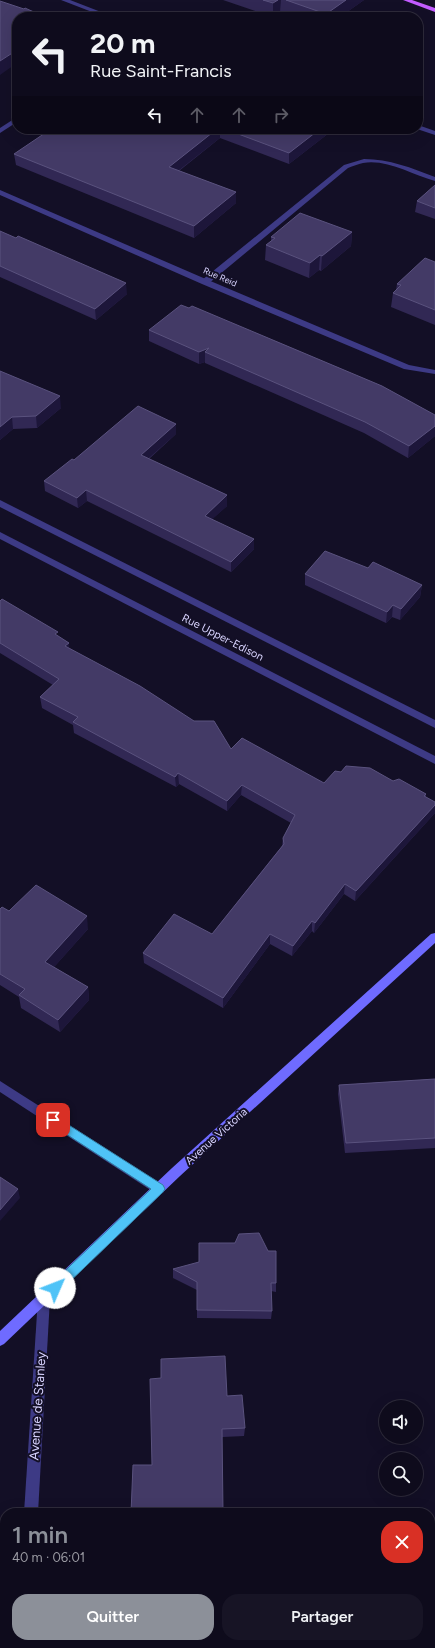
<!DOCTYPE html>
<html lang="fr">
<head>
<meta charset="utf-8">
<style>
	body { margin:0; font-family:Figtree,sans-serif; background:#171425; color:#f1f3f6; height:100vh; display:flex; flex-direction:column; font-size:15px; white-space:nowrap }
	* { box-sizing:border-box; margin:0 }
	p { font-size:13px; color:#9b9ba3 }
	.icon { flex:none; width:22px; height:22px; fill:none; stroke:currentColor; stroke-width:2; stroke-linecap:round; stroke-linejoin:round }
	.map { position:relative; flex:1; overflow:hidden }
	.side { position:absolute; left:0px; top:1508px; width:435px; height:140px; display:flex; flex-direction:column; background:#0e0b1c; border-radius:16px 16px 0 0; box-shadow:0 4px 16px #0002,0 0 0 1px #2e2b3b }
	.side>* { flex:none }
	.hud { position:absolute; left:12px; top:12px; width:411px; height:122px; border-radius:16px; box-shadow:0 4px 16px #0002,0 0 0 1px #2e2b3b; background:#0e0b1c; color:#f1f3f6; overflow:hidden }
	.tools { position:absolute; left:379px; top:1400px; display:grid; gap:8px }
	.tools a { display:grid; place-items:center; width:44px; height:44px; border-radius:50%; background:#0e0b1c; box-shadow:0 4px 16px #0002,0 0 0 1px #2e2b3b; font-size:20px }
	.pin { position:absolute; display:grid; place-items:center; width:34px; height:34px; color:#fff; margin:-17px; border-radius:8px; box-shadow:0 2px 6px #0006 }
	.me { position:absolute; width:44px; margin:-22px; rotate:46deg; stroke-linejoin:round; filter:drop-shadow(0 0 3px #0008) }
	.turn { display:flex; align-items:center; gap:14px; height:84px; padding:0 12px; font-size:18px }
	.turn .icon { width:52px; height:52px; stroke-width:2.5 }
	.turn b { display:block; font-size:28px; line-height:34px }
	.lanes { display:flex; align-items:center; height:38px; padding:0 12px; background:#0003; justify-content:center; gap:20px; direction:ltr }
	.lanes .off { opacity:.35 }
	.round { display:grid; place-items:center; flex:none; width:42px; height:42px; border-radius:16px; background:#171425 }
	.headline { display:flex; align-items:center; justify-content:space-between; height:68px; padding:0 12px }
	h1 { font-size:24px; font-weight:600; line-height:30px; color:#8c9099 }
	.cta { display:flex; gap:8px; margin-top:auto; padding:8px 12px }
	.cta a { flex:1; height:46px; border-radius:16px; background:#8c9099; color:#fff; font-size:16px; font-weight:600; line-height:46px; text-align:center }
	.cta a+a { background:#171425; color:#f1f3f6 }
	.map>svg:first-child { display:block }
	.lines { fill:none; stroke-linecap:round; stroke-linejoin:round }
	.lane { fill:#3d3a85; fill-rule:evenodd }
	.street { fill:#3d3a85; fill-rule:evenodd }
	.secondary { fill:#6f6bff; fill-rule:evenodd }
	.primary { fill:#c25bff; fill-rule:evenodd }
	.wall { fill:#312854 }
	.shaded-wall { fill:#1d163a }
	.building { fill:#433a66; stroke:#5a527e }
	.route { fill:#4fc3f7; stroke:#337fa1 }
	.labels { text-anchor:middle; stroke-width:4; stroke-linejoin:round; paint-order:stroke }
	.far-street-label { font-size:9px; fill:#d9d4ff; stroke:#130f26 }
	.street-label { font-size:11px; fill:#d9d4ff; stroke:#130f26 }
	.near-street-label { font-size:13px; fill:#d9d4ff; stroke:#130f26 }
</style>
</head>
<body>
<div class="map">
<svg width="435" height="1648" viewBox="0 0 435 1648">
	<rect width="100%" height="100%" fill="#130f26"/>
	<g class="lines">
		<!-- lane -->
		<path class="lane" d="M364,159C389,159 412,168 435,177V181C412,175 388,159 363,163C358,164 353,166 348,168L208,284H202V280L344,165Z"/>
		<!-- street -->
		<g class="street">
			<polygon points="61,0 70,0 114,17 105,17"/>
			<polygon points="17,117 17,122 0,133 0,128"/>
			<polygon points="418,125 435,131 435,135 417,129"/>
			<polygon points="0,190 208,280 409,365 435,370 435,374 404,369 202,284 0,195"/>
			<polygon points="0,500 435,720 435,728 0,507"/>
			<polygon points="0,532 435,756 435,764 0,539"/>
			<polygon points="0,1081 163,1185 165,1189 163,1193 159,1194 155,1193 0,1092"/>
			<polygon points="44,1292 48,1294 50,1298 38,1513 24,1513 38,1298 40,1294"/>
			<rect x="15" y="1643" width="14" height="5"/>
		</g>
		<!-- secondary -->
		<polygon class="secondary" points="435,933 435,943 180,1176 4,1344 0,1346 0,1331 172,1168 431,934"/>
		<!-- primary -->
		<polygon class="primary" points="403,0 412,0 435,8 435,12"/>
	</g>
	<!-- wall -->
	<g class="wall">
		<polygon points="223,0 364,0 340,17 295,17 280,12 273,17"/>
		<polygon points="51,129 329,129 329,133 289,164 220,138 179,171 236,192 236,203 194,238 16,165 14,154"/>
		<polygon points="435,185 435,219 415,212 417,201"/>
		<polygon points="0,231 127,294 96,320 0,277"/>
		<polygon points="352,232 351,246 321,271 319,270 309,278 265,260 266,245 271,241 271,237"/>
		<polygon points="435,262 435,325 391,307 393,293 396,290 397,284"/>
		<polygon points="149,330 435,415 435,436 408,458 364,433 205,363 205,362 199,364 149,341"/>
		<polygon points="0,371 61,408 37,428 13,429 0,440"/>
		<polygon points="176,434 149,459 227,495 227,506 212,519 254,549 231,572 87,501 78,508 45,491 44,481 74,460"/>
		<polygon points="368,568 422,585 420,597 400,620 392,617 386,623 305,585 305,574"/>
		<polygon points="0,601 69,643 69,648 231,749 324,783 393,781 426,794 426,797 435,802 435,813 355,901 344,894 314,933 312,931 292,956 270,944 223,1008 144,963 143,953 212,934 282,846 283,838 291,823 241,795 227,811 179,784 176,787 74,733 73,725 42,708 40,697 53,685 0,653"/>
		<polygon points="0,909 88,929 54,967 88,987 89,1000 60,1032 21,1008 19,997 0,985"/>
		<polygon points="435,1079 435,1148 345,1153 338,1094 339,1085"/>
		<polygon points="173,1269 276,1283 276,1292 271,1291 272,1311 271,1319 197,1318 197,1290 173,1278"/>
		<polygon points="227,1396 245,1428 244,1436 223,1437 152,1465"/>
	</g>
	<!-- shaded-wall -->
	<g class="shaded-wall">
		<polygon points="278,0 281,0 280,12 273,17 273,3"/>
		<polygon points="346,0 364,0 340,17 326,17 326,14"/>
		<polygon points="17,50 17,63 0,75 0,61"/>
		<polygon points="217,129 220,129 220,138 169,178 169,167"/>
		<polygon points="320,129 329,129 329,133 289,164 289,153"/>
		<polygon points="236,192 236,203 194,238 194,226"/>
		<polygon points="352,232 351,246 321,271 322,256"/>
		<polygon points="320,255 319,270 309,278 310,263"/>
		<polygon points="126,283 127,294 96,320 95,309"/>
		<polygon points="209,348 205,352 205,362 199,364 199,352"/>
		<polygon points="60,396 61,408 37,428 36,416"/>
		<polygon points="12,417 13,429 0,440 0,427"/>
		<polygon points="176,424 176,434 141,465 141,455"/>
		<polygon points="435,426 435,436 408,458 409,446"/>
		<polygon points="86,490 87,501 78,508 77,498"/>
		<polygon points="227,495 227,506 205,526 205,516"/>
		<polygon points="254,539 254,549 231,572 231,562"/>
		<polygon points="422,585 420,597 400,620 401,609"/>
		<polygon points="393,605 392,617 386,623 387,612"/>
		<polygon points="69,643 70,653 65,646"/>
		<polygon points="178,773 179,784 176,787 175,777"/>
		<polygon points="242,785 241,795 227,811 227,801"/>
		<polygon points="435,805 435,813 355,901 356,891"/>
		<polygon points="345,884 344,894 314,933 315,923"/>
		<polygon points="87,916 88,929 47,975 45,962"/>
		<polygon points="312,921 312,931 292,956 293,946"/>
		<polygon points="270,934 270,944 223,1008 223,998"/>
		<polygon points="88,987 89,1000 60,1032 58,1020"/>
		<polygon points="18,1189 20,1198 0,1221 0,1210"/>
	</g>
	<!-- building -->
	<g class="building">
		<polygon points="263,0 278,0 273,3"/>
		<polygon points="286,0 346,0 326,14"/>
		<polygon points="0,1 24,9 25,8 45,17 17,17 17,50 0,61"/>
		<polygon points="51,129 217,129 169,167 236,192 194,226 14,154"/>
		<polygon points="225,129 320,129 289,153"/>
		<polygon points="435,185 435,208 417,201"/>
		<polygon points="300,213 352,232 322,256 320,255 310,263 266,245 275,238 271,237"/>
		<polygon points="0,231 16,238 18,236 126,283 95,309 0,266"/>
		<polygon points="425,258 435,262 435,310 393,293 401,285 397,284"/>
		<polygon points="181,305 189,308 192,306 382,386 435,415 435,426 409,446 365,422 205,352 209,348 199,352 149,330"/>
		<polygon points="0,371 60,396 36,416 12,417 0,427"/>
		<polygon points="138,406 176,424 141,455 227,495 205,516 254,539 231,562 86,490 77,498 44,481 72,459 74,460"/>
		<polygon points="325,551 368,568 373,562 422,585 401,609 393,605 387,612 305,574"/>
		<polygon points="2,599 58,632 55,634 69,643 65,646 140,686 194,721 214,721 231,749 242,738 324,783 335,771 341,772 346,766 370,768 393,781 399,779 426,794 424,796 435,802 435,805 356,891 345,884 315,923 312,921 293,946 270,934 223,998 143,953 174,914 212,934 284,844 283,838 295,815 242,785 227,801 178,773 175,777 73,722 78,717 40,697 59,679 0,643 0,601"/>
		<polygon points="36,885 87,916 45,962 88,987 58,1020 19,995 25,989 0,974 0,909 2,907 9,911"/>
		<polygon points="435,1079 435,1138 346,1143 339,1085"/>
		<polygon points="0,1177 18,1189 0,1210"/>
		<polygon points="259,1233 268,1251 276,1251 276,1283 271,1283 272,1311 197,1310 197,1282 173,1269 199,1262 199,1243 235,1243 239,1234"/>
		<polygon points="225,1356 227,1396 242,1395 245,1428 222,1429 223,1513 131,1513 133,1465 152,1465 150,1379 161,1378 161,1359"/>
		<rect x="115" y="1643" width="115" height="5"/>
	</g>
	<!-- route -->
	<polygon class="route" points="53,1115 163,1185 165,1189 163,1192 59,1292 55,1293 51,1292 50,1288 51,1284 151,1189 49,1123 48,1120 49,1117"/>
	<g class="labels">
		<!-- far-street labels -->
		<g class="far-street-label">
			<text transform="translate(220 277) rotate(23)" y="3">Rue Reid</text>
		</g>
		<!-- street labels -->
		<g class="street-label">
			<text transform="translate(223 637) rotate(27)" y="4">Rue Upper-Edison</text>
			<text transform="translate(216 1136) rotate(-42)" y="4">Avenue Victoria</text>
		</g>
		<!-- near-street labels -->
		<g class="near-street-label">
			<text transform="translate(37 1406) rotate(-86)" y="5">Avenue de Stanley</text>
		</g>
	</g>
</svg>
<div class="tools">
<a><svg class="icon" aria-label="sound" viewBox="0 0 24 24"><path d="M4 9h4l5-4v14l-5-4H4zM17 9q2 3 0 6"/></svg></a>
<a><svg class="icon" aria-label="search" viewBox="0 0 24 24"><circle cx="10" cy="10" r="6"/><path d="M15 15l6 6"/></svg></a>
</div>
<div class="pin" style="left:53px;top:1120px;background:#d93025"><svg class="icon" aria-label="arrive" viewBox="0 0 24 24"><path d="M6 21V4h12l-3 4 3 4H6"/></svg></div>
<svg class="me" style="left:55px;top:1288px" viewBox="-20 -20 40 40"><circle r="19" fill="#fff"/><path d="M0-13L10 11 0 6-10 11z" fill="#4fc3f7"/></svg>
<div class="hud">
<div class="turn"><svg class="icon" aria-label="left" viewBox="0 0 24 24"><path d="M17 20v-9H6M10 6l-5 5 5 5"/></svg><div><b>20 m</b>Rue Saint-Francis</div></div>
<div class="lanes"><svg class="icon" aria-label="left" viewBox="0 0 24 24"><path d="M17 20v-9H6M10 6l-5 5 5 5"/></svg><svg class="icon off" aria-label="ahead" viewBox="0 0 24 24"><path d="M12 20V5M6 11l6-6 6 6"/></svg><svg class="icon off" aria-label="ahead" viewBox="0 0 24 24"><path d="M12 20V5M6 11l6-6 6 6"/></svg><svg class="icon off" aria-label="right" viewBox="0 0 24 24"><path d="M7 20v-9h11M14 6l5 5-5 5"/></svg></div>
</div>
<section class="side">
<div class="headline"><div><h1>1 min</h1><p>40 m · 06:01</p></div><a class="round" style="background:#d93025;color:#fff"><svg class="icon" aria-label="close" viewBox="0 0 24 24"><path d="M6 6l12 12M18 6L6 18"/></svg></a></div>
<div class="cta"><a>Quitter</a><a>Partager</a></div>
</section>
</div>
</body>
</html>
